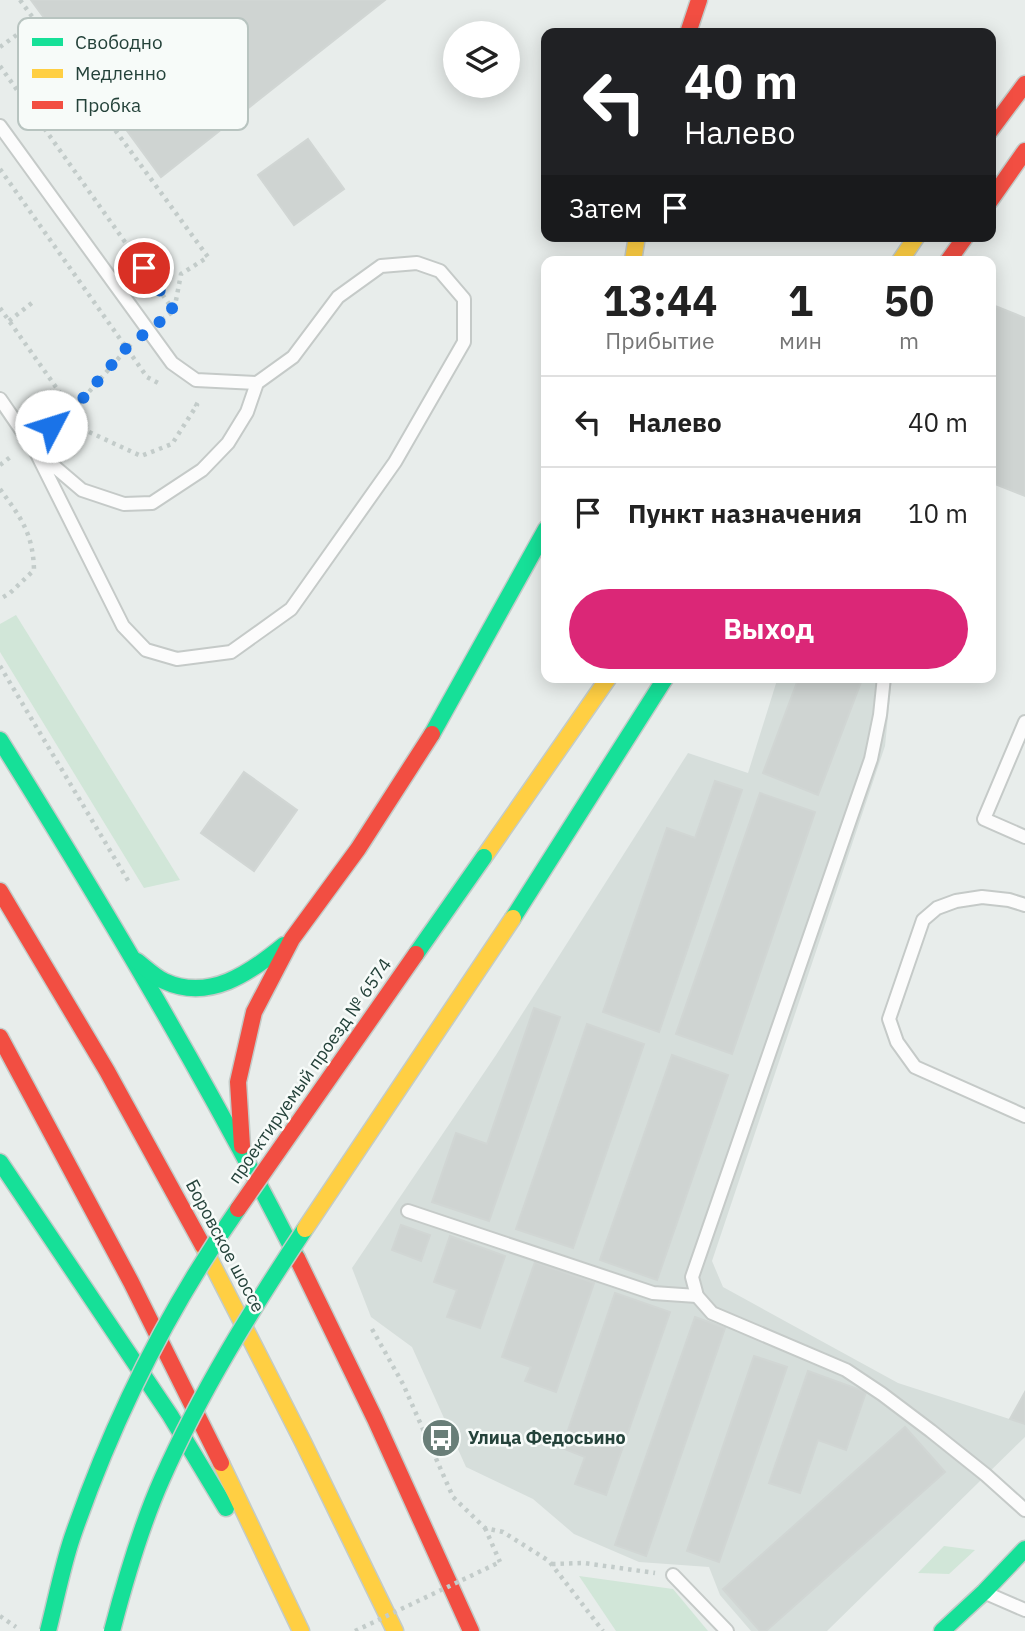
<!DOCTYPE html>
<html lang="ru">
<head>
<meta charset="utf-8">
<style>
	body { margin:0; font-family:"IBM Plex Sans",sans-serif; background:#f2f2f2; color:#222; height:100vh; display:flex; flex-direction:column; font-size:26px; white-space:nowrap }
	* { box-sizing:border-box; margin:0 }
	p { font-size:23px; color:#767676 }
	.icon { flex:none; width:38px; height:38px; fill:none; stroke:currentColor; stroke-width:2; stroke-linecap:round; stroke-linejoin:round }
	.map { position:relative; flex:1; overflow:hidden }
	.panel { position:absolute; left:541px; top:256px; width:455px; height:427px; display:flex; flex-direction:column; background:#fff; border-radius:14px; box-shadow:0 4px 18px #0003 }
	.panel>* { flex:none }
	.banner { position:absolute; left:541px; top:28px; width:455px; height:214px; border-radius:14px; box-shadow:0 4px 18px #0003; background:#202124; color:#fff; overflow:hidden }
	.controls { position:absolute; left:443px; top:21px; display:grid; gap:14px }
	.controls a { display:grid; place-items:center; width:77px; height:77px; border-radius:50%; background:#fff; box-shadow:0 4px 18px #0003; font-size:35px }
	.pin { position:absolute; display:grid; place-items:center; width:60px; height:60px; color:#fff; margin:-30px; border:4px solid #fff; border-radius:50%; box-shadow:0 2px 7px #0007 }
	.me { position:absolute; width:77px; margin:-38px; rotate:50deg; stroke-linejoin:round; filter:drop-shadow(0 0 5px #0008) }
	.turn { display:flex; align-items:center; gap:24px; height:147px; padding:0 28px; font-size:32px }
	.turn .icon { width:91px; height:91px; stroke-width:2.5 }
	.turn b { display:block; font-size:49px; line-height:60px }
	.then { display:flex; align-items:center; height:66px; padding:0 28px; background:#0003; gap:14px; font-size:26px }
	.eta { display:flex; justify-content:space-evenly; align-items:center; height:119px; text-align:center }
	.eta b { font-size:42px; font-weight:800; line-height:49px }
	.cta { display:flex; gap:14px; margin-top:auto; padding:14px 28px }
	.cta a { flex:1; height:80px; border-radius:42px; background:#db2777; color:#fff; font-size:28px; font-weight:800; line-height:80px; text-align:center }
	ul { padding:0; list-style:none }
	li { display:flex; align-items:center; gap:21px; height:91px; padding:0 28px; border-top:2px solid #e0e0e0 }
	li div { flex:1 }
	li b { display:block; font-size:26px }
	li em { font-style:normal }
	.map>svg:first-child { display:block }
	.built { fill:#d6dedb }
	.green { fill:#d1e6d8 }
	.building { fill:#cfd4d2; stroke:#d1d6d4; stroke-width:2 }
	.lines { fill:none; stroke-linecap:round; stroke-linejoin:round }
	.lane-casing { stroke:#c5cac8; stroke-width:16 }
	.fast-casing { stroke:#c3cbc8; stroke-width:19 }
	.slow-casing { stroke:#c3cbc8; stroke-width:19 }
	.jam-casing { stroke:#c3cbc8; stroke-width:19 }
	.path { stroke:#c3ccca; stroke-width:4.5; stroke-dasharray:3.5 5; stroke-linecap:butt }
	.lane { stroke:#fcfcfc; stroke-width:12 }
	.fast { stroke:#16e098; stroke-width:16 }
	.slow { stroke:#ffcf43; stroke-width:16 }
	.jam { stroke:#f24e42; stroke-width:16 }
	.fast-bridge-casing { stroke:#c3cbc8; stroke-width:19; stroke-linecap:butt }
	.slow-bridge-casing { stroke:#c3cbc8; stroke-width:19; stroke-linecap:butt }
	.jam-bridge-casing { stroke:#c3cbc8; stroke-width:19; stroke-linecap:butt }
	.path-bridge { stroke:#c3ccca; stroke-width:4.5; stroke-dasharray:3.5 5; stroke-linecap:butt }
	.fast-bridge { stroke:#16e098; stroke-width:16 }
	.slow-bridge { stroke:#ffcf43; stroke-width:16 }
	.jam-bridge { stroke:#f24e42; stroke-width:16 }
	.route { stroke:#1a73e8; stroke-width:12; stroke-dasharray:0 21.6 }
	.labels { text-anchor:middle; stroke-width:5; stroke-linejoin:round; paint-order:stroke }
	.street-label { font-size:18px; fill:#24423a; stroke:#f7fbf9 }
	.poi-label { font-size:18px; font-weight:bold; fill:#24423a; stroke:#f7fbf9; text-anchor:start }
	.key { fill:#f7fbf9; stroke:#b8c4c0; stroke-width:2 }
	.key-label { font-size:19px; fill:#24423a }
</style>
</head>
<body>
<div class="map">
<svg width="1025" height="1631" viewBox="0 0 1025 1631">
	<rect width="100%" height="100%" fill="#e8edeb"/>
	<!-- built -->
	<polygon class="built" points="778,677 892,677 885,746 712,1261 723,1287 898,1383 1025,1424 1025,1437 827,1631 751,1631 720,1595 709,1567 639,1562 574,1534 533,1499 466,1467 412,1347 371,1317 352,1268 496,1055 688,753 748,773"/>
	<!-- green -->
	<g class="green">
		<polygon points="16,615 34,644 180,880 144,888 0,652 0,624"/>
		<polygon points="944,1546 975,1550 949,1574 918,1573"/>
		<polygon points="579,1576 673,1589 708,1631 616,1631"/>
	</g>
	<!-- building -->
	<g class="building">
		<polygon points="31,0 385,0 161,177"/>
		<polygon points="308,139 344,189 294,225 258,175"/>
		<polygon points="990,304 1025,318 1025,496 990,482"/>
		<polygon points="799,677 863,677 818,795 763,773"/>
		<polygon points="244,772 297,810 254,871 201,833"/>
		<polygon points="715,781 742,790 659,1032 603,1012 667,828 695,838"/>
		<polygon points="760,793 815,812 732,1054 676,1034"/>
		<polygon points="534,1008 560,1017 489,1221 432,1202 456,1133 487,1144"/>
		<polygon points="587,1024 644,1044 573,1248 516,1229"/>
		<polygon points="672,1055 728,1075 657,1280 600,1260"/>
		<polygon points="401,1225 430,1235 421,1261 392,1250"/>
		<polygon points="450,1236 505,1256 480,1328 447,1317 457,1290 434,1282"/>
		<polygon points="535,1262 594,1283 556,1392 525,1381 531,1367 502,1357"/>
		<polygon points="615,1293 670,1312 606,1495 575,1484 585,1457 562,1448"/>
		<polygon points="695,1317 725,1328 646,1556 615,1545"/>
		<polygon points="754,1356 787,1367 719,1562 687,1551"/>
		<polygon points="808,1371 866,1392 846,1450 818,1440 800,1493 769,1483"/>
		<polygon points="1025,1392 1025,1424 1010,1419"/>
		<polygon points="905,1427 945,1472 766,1631 760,1631 723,1589"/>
	</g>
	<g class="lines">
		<!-- lane casing -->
		<g class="lane-casing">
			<g id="lane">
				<polyline points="0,126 172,363 196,380 257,383"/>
				<polyline points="0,399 35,450 123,626 146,650 177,659 231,652 291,609 395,462 464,342 464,299 440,271 417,263 381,266 338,297 293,357 257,383 247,412 228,443 202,470 152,503 124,504 82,490 35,450"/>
				<polyline points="884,677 880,715 871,759 692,1277 697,1296 712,1313 846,1370 882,1394 931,1431 986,1475 1025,1510"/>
				<polyline points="1025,722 984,819 1025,837"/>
				<polyline points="1025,905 1009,900 982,897 956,901 937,908 923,920 889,1019 897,1042 915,1067 1025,1116"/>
				<polyline points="408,1211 653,1293 697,1296"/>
				<polyline points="673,1575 727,1631"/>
				<polyline points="988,1594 1025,1610"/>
			</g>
		</g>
		<!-- fast casing -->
		<g class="fast-casing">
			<g id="fast">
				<polyline points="432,734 546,529"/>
				<path d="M0,740C105,909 207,1080 297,1258"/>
				<polyline points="513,918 666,677"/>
				<path d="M137,961C146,968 154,976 164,981C209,1002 250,973 284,945"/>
				<polyline points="0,1162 170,1415 226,1508"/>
				<polyline points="942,1631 984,1592 1025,1549"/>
			</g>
		</g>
		<!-- slow casing -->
		<g class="slow-casing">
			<g id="slow">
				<polyline points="633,261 637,236"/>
				<polyline points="900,261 917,236"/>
				<polyline points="484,857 609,677"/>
				<polyline points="203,1246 303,1442 395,1631"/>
				<polyline points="221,1463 301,1631"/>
			</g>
		</g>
		<!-- jam casing -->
		<g class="jam-casing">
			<g id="jam">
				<polyline points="688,33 699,0"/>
				<polyline points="990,131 1025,84"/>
				<polyline points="990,201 1025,151"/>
				<polyline points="948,261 966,236"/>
				<polyline points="0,891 107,1071 203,1246"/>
				<polyline points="0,1037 131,1282 221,1463"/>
				<polyline points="242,1146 238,1082 254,1012 292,939 358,849 432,734"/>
				<polyline points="297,1258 375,1419 471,1631"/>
			</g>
		</g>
		<!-- path -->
		<g class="path">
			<polyline points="20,0 208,257 181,274 174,311 164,318"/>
			<polyline points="0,47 36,21"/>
			<polyline points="0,66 174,311"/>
			<polyline points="0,169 147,377 162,385"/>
			<polyline points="0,308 87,431 141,456 172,444 197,405 191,402"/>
			<polyline points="9,321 33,302"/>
			<polyline points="45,431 73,410 132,343"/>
			<polyline points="0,465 13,455"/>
			<path d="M0,489C21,518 33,533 34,570L10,593L0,599"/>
			<polyline points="0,666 130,884"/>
			<polyline points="372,1329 403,1384 453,1497 485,1528 503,1532 549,1561 603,1631"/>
			<polyline points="485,1528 500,1562"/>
			<polyline points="552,1564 584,1563 655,1573"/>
			<polyline points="0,1616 16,1627"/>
		</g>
		<!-- lane -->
		<use href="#lane" class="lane"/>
		<!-- fast -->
		<use href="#fast" class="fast"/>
		<!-- slow -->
		<use href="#slow" class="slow"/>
		<!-- jam -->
		<use href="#jam" class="jam"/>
		<!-- fast-bridge casing -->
		<g class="fast-bridge-casing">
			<g id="fast-bridge">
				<polyline points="416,954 484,857"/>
				<path d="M48,1631C56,1600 62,1568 72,1538C112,1422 168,1309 238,1209"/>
				<path d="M112,1631C125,1581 141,1526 162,1479C201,1391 252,1309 305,1229"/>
			</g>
		</g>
		<!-- slow-bridge casing -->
		<g class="slow-bridge-casing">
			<polyline id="slow-bridge" points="305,1229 513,918"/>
		</g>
		<!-- jam-bridge casing -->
		<g class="jam-bridge-casing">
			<polyline id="jam-bridge" points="238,1209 416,954"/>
		</g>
		<!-- path-bridge -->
		<polyline class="path-bridge" points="355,1631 500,1562"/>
		<!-- fast-bridge -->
		<use href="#fast-bridge" class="fast-bridge"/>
		<!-- slow-bridge -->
		<use href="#slow-bridge" class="slow-bridge"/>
		<!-- jam-bridge -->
		<use href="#jam-bridge" class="jam-bridge"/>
	</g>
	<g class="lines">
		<!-- route -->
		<polyline class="route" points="51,426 73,410 127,347 174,311 144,268"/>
	</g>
	<!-- icons -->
	<defs>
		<g id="bus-disc" transform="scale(2.0125)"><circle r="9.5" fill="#697e78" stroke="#f7fbf9"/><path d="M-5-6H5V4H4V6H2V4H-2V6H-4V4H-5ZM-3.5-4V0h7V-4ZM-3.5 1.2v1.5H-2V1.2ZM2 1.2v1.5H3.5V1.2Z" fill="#fff"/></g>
	</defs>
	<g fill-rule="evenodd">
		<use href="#bus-disc" x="441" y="1438"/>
	</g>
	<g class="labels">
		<!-- street labels -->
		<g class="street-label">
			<text transform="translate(310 1071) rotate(-55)" y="6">проектируемый проезд № 6574</text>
			<text transform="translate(225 1246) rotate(62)" y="6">Боровское шоссе</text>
		</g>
		<!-- poi labels -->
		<g class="poi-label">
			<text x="468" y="1444">Улица Федосьино</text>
		</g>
	</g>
	<!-- legend -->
	<rect x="18" y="18" width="230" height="112" rx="10" class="key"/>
	<rect x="32" y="38" width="31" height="8" fill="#16e098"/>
	<rect x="32" y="69" width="31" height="9" fill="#ffcf43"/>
	<rect x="32" y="101" width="31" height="8" fill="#f24e42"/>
	<g class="key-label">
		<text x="75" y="49">Свободно</text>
		<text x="75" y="80">Медленно</text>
		<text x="75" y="112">Пробка</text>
	</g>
</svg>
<div class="controls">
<a><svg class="icon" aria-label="layers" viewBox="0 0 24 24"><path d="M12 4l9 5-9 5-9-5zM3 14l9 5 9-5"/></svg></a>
</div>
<div class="pin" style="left:144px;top:268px;background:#d93025"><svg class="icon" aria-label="arrive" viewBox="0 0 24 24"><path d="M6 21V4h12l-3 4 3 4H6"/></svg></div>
<svg class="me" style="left:51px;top:426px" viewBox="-20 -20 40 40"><circle r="19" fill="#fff"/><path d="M0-13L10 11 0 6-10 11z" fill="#1a73e8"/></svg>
<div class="banner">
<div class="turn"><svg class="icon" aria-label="left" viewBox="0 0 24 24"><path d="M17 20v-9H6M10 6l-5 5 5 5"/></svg><div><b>40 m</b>Налево</div></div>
<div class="then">Затем<svg class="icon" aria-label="arrive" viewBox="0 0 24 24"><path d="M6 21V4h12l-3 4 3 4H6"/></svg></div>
</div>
<section class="panel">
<div class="eta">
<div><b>13:44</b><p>Прибытие</p></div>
<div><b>1</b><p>мин</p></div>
<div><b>50</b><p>m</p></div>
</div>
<ul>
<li><svg class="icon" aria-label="left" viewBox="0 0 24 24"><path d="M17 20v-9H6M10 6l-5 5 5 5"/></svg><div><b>Налево</b></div><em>40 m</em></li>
<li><svg class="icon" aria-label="arrive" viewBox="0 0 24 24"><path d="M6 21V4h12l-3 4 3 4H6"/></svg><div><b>Пункт назначения</b></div><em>10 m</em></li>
</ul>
<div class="cta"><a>Выход</a></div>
</section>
</div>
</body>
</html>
